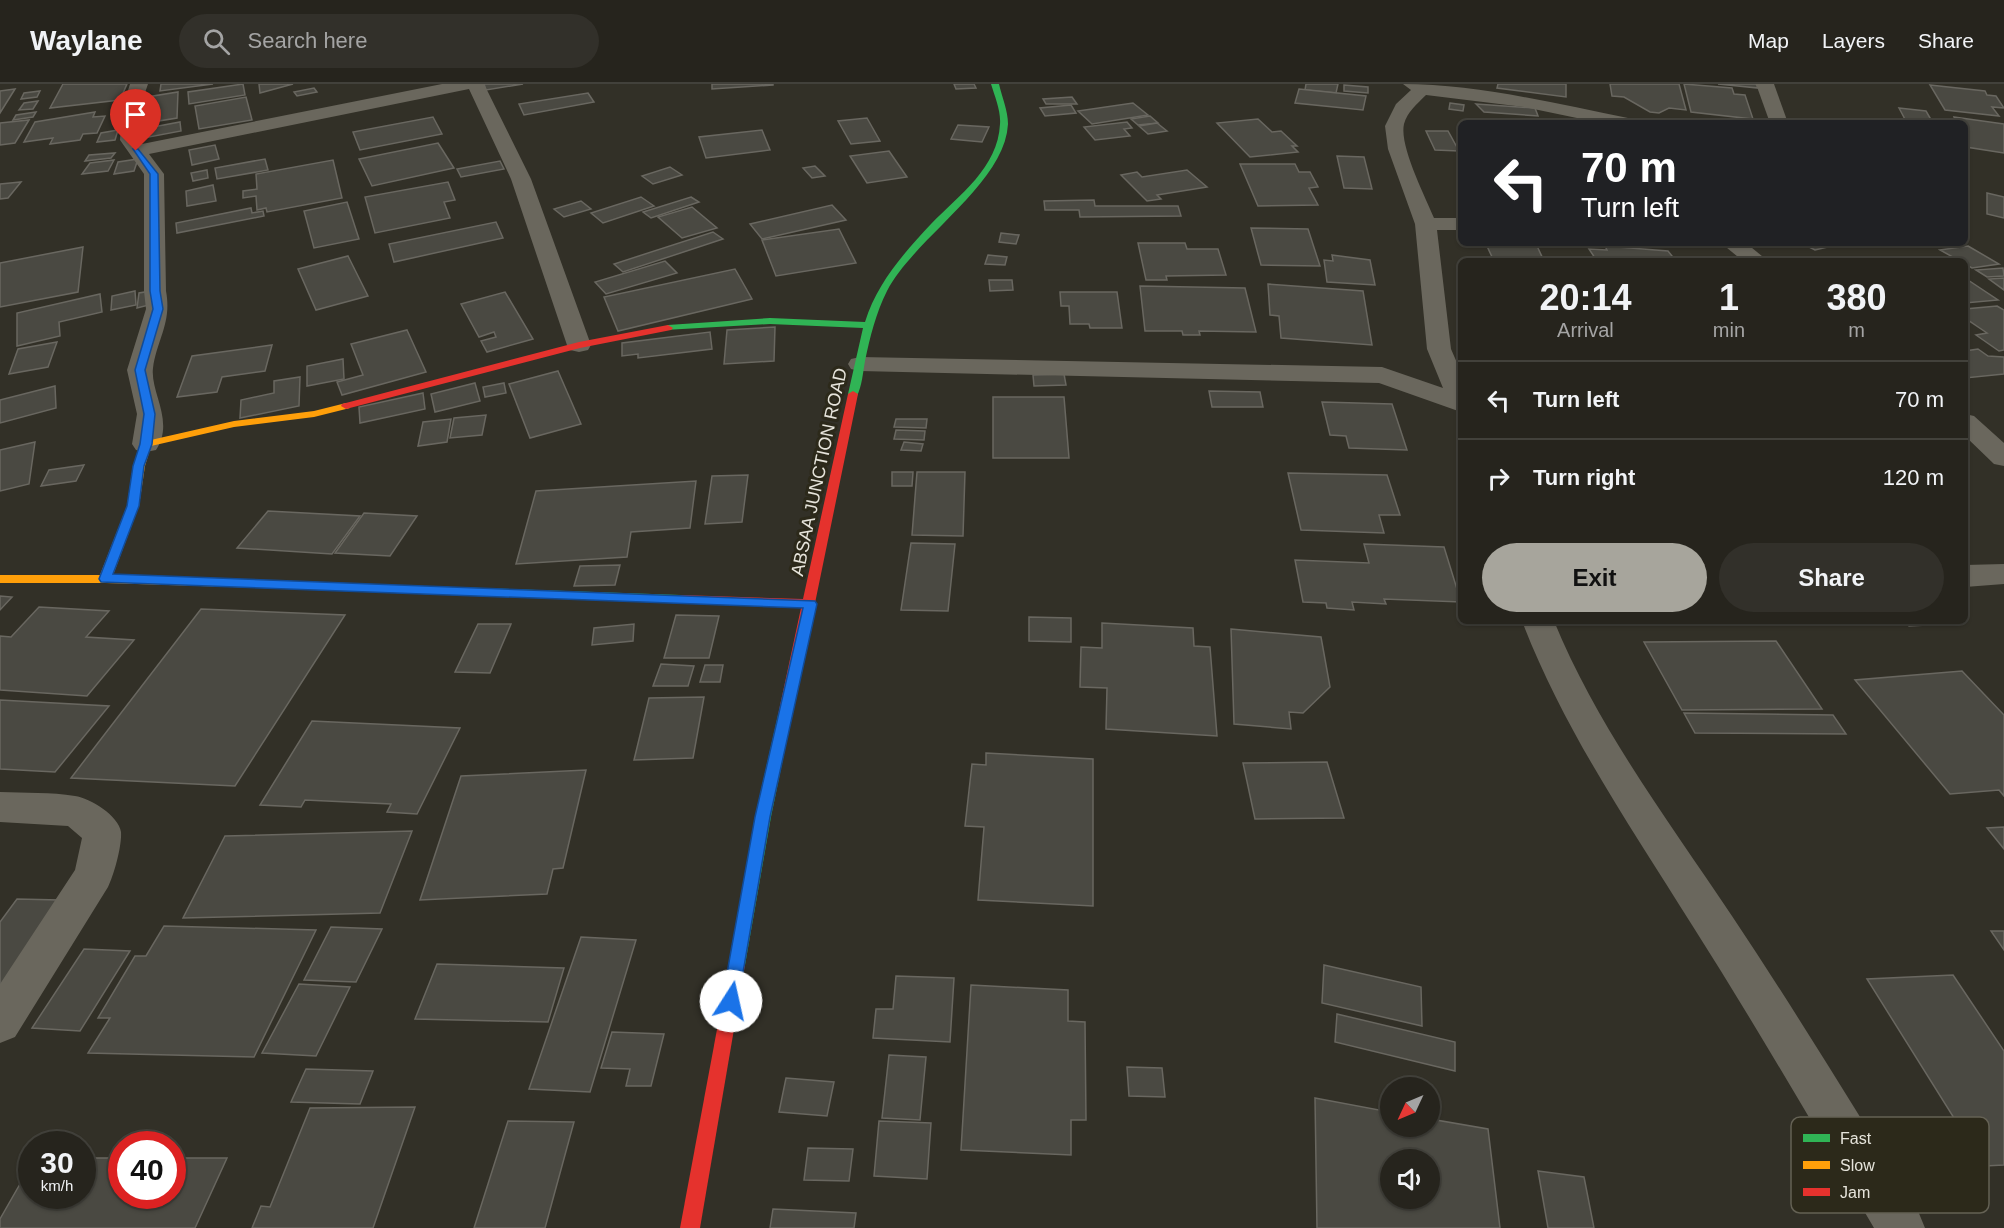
<!DOCTYPE html>
<html lang="en">
<head>
<meta charset="utf-8">
<style>
	body { margin:0; font-family:Helvetica,sans-serif; background:#32302a; color:#f1f3f6; height:100vh; display:flex; flex-direction:column; font-size:22px; white-space:nowrap }
	* { box-sizing:border-box; margin:0 }
	p { font-size:20px; color:#a4a4a4 }
	.icon { flex:none; width:33px; height:33px; fill:none; stroke:currentColor; stroke-width:2; stroke-linecap:round; stroke-linejoin:round }
	.map { position:relative; flex:1; overflow:hidden }
	.side { position:absolute; left:1458px; top:174px; width:510px; height:366px; display:flex; flex-direction:column; background:#26241d; border-radius:9px; box-shadow:0 2px 4px #0004,0 0 0 2px #42413b }
	.side>* { flex:none }
	.guide { position:absolute; left:1458px; top:36px; width:510px; height:126px; border-radius:9px; box-shadow:0 2px 4px #0004,0 0 0 2px #42413b; background:#202124; color:#fff; overflow:hidden }
	.needle { width:39px; rotate:226deg }
	.tools { position:absolute; left:1380px; top:993px; display:grid; gap:12px }
	.tools a { display:grid; place-items:center; width:60px; height:60px; border-radius:50%; background:#26241d; box-shadow:0 2px 4px #0004,0 0 0 2px #42413b; font-size:30px }
	.speed { position:absolute; left:18px; top:1047px; display:flex; gap:12px; font-size:30px; font-weight:700; text-align:center }
	.speed>* { display:grid; place-content:center; width:78px; height:78px; border-radius:50%; background:#26241d; box-shadow:0 2px 4px #0004,0 0 0 2px #42413b; line-height:1 }
	.speed small { font-size:15px; font-weight:400 }
	.speed .limit { border:9px solid #d22; background:#fff; color:#111 }
	.pin { position:absolute; display:grid; place-items:center; width:51px; height:51px; color:#fff; margin:-62px -26px; border-radius:50% 50% 50% 0; rotate:-45deg; box-shadow:0 0 6px #0007 }
	.pin .icon { rotate:45deg }
	.me { position:absolute; width:66px; margin:-33px; rotate:10deg; stroke-linejoin:round; filter:drop-shadow(0 0 4px #0008) }
	.turn { display:flex; align-items:center; gap:21px; height:126px; padding:0 24px; font-size:27px }
	.turn .icon { width:78px; height:78px; stroke-width:2.5 }
	.turn b { display:block; font-size:42px; line-height:51px }
	.eta { display:flex; justify-content:space-evenly; align-items:center; height:102px; text-align:center }
	.eta b { font-size:36px; font-weight:800; line-height:42px }
	.primary-button { display:flex; gap:12px; margin-top:auto; padding:12px 24px }
	.primary-button a { flex:1; height:69px; border-radius:36px; background:#a7a59c; color:#111; font-size:24px; font-weight:800; line-height:69px; text-align:center }
	.primary-button a+a { background:#32302a; color:#f1f3f6 }
	ul { padding:0; list-style:none }
	li { display:flex; align-items:center; gap:18px; height:78px; padding:0 24px; border-top:2px solid #42413b }
	li div { flex:1 }
	li b { display:block; font-size:22px }
	li em { font-style:normal }
	header { display:flex; align-items:center; gap:36px; box-sizing:border-box; height:84px; padding:0 30px; background:#26241d; border-bottom:2px solid #42413b }
	header strong { font-size:28px }
	nav { display:flex; gap:33px; margin-inline-start:auto; font-size:21px }
	.search { width:420px; height:54px; background:#32302a; display:flex; align-items:center; gap:15px; box-sizing:border-box; padding:0 21px; border-radius:33px; color:#a4a4a4; font-size:22px }
	.map>svg:first-child { display:block }
	.building { fill:#4a4942; stroke:#696760; stroke-width:1.5; fill-rule:evenodd }
	.lines { fill:none; stroke-linecap:round; stroke-linejoin:round }
	.street { fill:#6a675d; fill-rule:evenodd }
	.fast { fill:#30b455; fill-rule:evenodd }
	.slow { fill:#ff9f0a; fill-rule:evenodd }
	.jam { fill:#e5322d; fill-rule:evenodd }
	.route { fill:#1a73e8; stroke:#114b97; stroke-width:1.5 }
	.labels { text-anchor:middle; stroke-width:6; stroke-linejoin:round; paint-order:stroke }
	.street-label { font-size:18px; fill:#e6e4db; stroke:#2c291a }
	.key { fill:#2c291a; stroke:#646154; stroke-width:1.5 }
	.key-label { font-size:16px; fill:#e6e4db }
</style>
</head>
<body>
<header>
<strong>Waylane</strong>
<div class="search"><svg class="icon" aria-label="search" viewBox="0 0 24 24"><circle cx="10" cy="10" r="6"/><path d="M15 15l6 6"/></svg>Search here</div>
<nav><a>Map</a><a>Layers</a><a>Share</a></nav>
</header>
<div class="map">
<svg width="2004" height="1144" viewBox="0 0 2004 1144">
	<rect width="100%" height="100%" fill="#323027"/>
	<!-- building -->
	<g class="building">
		<polygon points="63,0 127,0 120,16 50,24"/>
		<polygon points="161,0 213,0 160,7"/>
		<polygon points="243,0 245,11 189,20 188,8"/>
		<polygon points="259,0 293,0 260,9"/>
		<polygon points="484,0 523,0 486,6"/>
		<polygon points="712,0 773,0 773,1 712,5"/>
		<polygon points="954,0 974,0 976,4 956,5"/>
		<polygon points="1306,0 1338,0 1336,9 1305,6"/>
		<polygon points="1498,0 1566,0 1566,13 1497,4"/>
		<polygon points="1610,0 1679,0 1686,26 1669,24 1659,29 1650,28 1624,13 1612,12"/>
		<polygon points="1684,0 1732,4 1734,10 1745,11 1753,35 1691,28"/>
		<polygon points="1718,0 1756,0 1758,4"/>
		<polygon points="1344,1 1368,3 1368,9 1344,7"/>
		<polygon points="1930,1 1985,7 1987,11 1996,12 2004,24 1992,23 1999,32 1945,26"/>
		<polygon points="314,4 317,8 297,12 294,8"/>
		<polygon points="15,5 0,29 0,7"/>
		<polygon points="1299,5 1366,12 1363,26 1295,19"/>
		<polygon points="40,7 37,13 21,15 24,9"/>
		<polygon points="178,8 177,34 146,39 147,13"/>
		<polygon points="588,9 594,18 524,31 519,20"/>
		<polygon points="246,13 252,36 199,45 195,22"/>
		<polygon points="1072,13 1077,20 1046,20 1043,15"/>
		<polygon points="38,17 33,25 19,26 24,19"/>
		<polygon points="1133,19 1148,31 1092,40 1078,27"/>
		<polygon points="1450,19 1464,21 1463,27 1449,25"/>
		<polygon points="1476,20 1535,24 1538,32 1484,28"/>
		<polygon points="1071,21 1076,29 1045,32 1040,24"/>
		<polygon points="1899,24 1926,27 1933,39 1907,39"/>
		<polygon points="36,28 33,33 13,36 16,31"/>
		<polygon points="95,28 93,33 105,32 97,49 83,50 80,56 50,60 53,54 24,58 35,38"/>
		<polygon points="1150,32 1158,39 1138,41 1131,35"/>
		<polygon points="433,33 442,50 360,66 353,48"/>
		<polygon points="1954,33 2004,40 2004,69 1966,63 1965,39 1956,39"/>
		<polygon points="867,34 880,57 851,60 838,37"/>
		<polygon points="1258,35 1272,48 1281,47 1297,62 1292,62 1298,68 1250,73 1217,39"/>
		<polygon points="1480,35 1547,39 1482,39"/>
		<polygon points="29,36 15,59 0,61 0,39"/>
		<polygon points="180,38 181,47 144,54 142,45"/>
		<polygon points="1127,38 1132,44 1124,45 1130,52 1095,56 1084,43"/>
		<polygon points="1157,39 1167,47 1148,50 1139,42"/>
		<polygon points="958,41 989,43 982,58 951,55"/>
		<polygon points="118,46 115,56 97,58 101,49"/>
		<polygon points="762,46 770,66 706,74 699,53"/>
		<polygon points="1426,47 1448,47 1459,67 1435,66"/>
		<polygon points="438,59 454,84 372,102 359,75"/>
		<polygon points="215,61 219,75 192,81 189,66"/>
		<polygon points="889,67 907,93 867,99 850,72"/>
		<polygon points="115,69 111,74 85,77 89,71"/>
		<polygon points="1337,72 1364,73 1372,105 1344,104"/>
		<polygon points="138,75 134,87 114,90 118,78"/>
		<polygon points="265,75 268,86 217,95 215,84"/>
		<polygon points="114,76 108,87 82,90 90,79"/>
		<polygon points="333,76 342,114 267,128 266,124 257,126 256,112 243,114 243,107 257,105 256,90"/>
		<polygon points="500,77 504,85 461,93 457,85"/>
		<polygon points="1240,80 1295,80 1299,88 1310,88 1318,103 1309,104 1318,121 1258,122"/>
		<polygon points="815,82 825,92 812,94 803,84"/>
		<polygon points="670,83 682,91 653,100 642,92"/>
		<polygon points="207,86 208,94 193,97 191,89"/>
		<polygon points="1187,86 1207,103 1157,111 1161,115 1147,117 1121,91 1137,88 1142,93"/>
		<polygon points="21,98 8,114 0,115 0,100"/>
		<polygon points="448,98 455,116 444,118 450,134 375,149 365,113"/>
		<polygon points="213,101 216,117 187,122 186,107"/>
		<polygon points="1987,109 2004,113 2004,134 1987,130"/>
		<polygon points="641,113 654,122 603,139 591,129"/>
		<polygon points="691,113 699,118 651,134 643,128"/>
		<polygon points="1094,116 1095,122 1178,122 1181,132 1080,133 1079,126 1045,126 1044,117"/>
		<polygon points="581,117 591,125 564,133 554,125"/>
		<polygon points="347,118 359,155 314,164 304,127"/>
		<polygon points="832,121 846,136 762,155 750,140"/>
		<polygon points="692,123 717,144 682,154 658,133"/>
		<polygon points="251,124 252,129 263,127 264,132 177,149 176,139"/>
		<polygon points="496,138 503,154 394,178 389,160"/>
		<polygon points="1251,144 1308,145 1320,182 1261,181"/>
		<polygon points="839,145 856,179 776,192 762,156"/>
		<polygon points="713,148 723,155 623,188 614,180"/>
		<polygon points="1001,149 1019,151 1016,160 999,158"/>
		<polygon points="1138,159 1185,159 1187,165 1218,165 1226,191 1166,192 1167,196 1146,196"/>
		<polygon points="1801,159 1834,159 1836,161 1815,166"/>
		<polygon points="1486,160 1537,162 1544,177 1493,175"/>
		<polygon points="1605,162 1668,167 1676,177 1597,177 1589,165 1607,166"/>
		<polygon points="1968,162 1999,180 1972,184 1965,180 1965,177 1960,177 1940,166"/>
		<polygon points="83,163 78,208 0,223 0,179"/>
		<polygon points="988,171 1007,173 1005,181 985,180"/>
		<polygon points="1332,171 1370,176 1375,201 1327,198 1324,176 1333,177"/>
		<polygon points="348,172 368,212 316,226 298,185"/>
		<polygon points="665,177 677,189 606,210 595,198"/>
		<polygon points="2003,184 2004,192 1987,193 1976,186"/>
		<polygon points="735,185 752,215 618,247 604,213"/>
		<polygon points="1965,194 1998,216 1965,219"/>
		<polygon points="2004,194 2004,206 1989,195"/>
		<polygon points="989,196 1012,196 1013,206 990,207"/>
		<polygon points="1268,200 1363,207 1372,261 1281,254 1279,232 1270,231"/>
		<polygon points="1140,202 1245,204 1256,248 1199,247 1200,251 1183,251 1182,247 1145,247"/>
		<polygon points="135,207 136,221 111,226 112,212"/>
		<polygon points="151,207 149,221 137,224 139,209"/>
		<polygon points="505,208 533,255 487,268 481,257 496,253 494,248 479,253 461,220"/>
		<polygon points="1060,208 1117,208 1122,244 1090,244 1089,240 1070,240 1069,222 1061,222"/>
		<polygon points="100,210 102,228 59,238 60,252 17,262 17,229"/>
		<polygon points="1997,222 2004,226 2004,266 1999,267 1976,251 1987,249 1965,234 1965,225"/>
		<polygon points="775,243 774,277 724,280 727,246"/>
		<polygon points="407,246 426,288 342,311 337,298 363,291 351,260"/>
		<polygon points="710,248 712,265 638,274 638,270 622,272 622,259"/>
		<polygon points="57,258 48,283 9,290 18,265"/>
		<polygon points="272,261 265,287 222,293 217,308 177,313 192,272"/>
		<polygon points="1978,265 1988,272 2004,273 2004,290 1965,294 1965,267"/>
		<polygon points="343,275 344,295 307,302 307,282"/>
		<polygon points="558,287 581,340 530,354 509,300"/>
		<polygon points="1064,290 1066,301 1034,302 1033,291"/>
		<polygon points="300,293 299,322 240,334 241,316 274,309 274,297"/>
		<polygon points="475,299 480,317 435,328 431,310"/>
		<polygon points="504,299 506,309 485,313 483,303"/>
		<polygon points="55,302 56,324 0,339 0,316"/>
		<polygon points="1209,307 1260,308 1263,323 1212,323"/>
		<polygon points="423,309 425,325 360,339 359,323"/>
		<polygon points="993,313 1064,313 1069,374 993,374"/>
		<polygon points="1322,318 1392,320 1407,366 1349,364 1346,352 1330,351"/>
		<polygon points="486,331 482,351 450,354 454,334"/>
		<polygon points="451,335 447,358 418,362 423,338"/>
		<polygon points="896,335 927,335 926,344 894,343"/>
		<polygon points="896,346 925,347 924,356 894,355"/>
		<polygon points="35,358 29,400 0,407 0,366"/>
		<polygon points="904,358 923,360 921,367 901,366"/>
		<polygon points="84,381 76,397 41,402 49,386"/>
		<polygon points="892,388 913,388 912,402 892,402"/>
		<polygon points="917,388 965,388 963,452 912,451"/>
		<polygon points="1288,389 1387,391 1400,431 1379,431 1384,449 1301,446"/>
		<polygon points="748,391 742,438 705,440 712,392"/>
		<polygon points="696,397 690,444 631,448 627,473 516,480 536,407"/>
		<polygon points="268,427 360,432 332,470 237,464"/>
		<polygon points="364,429 417,432 390,472 335,469"/>
		<polygon points="911,459 955,460 948,527 901,526"/>
		<polygon points="1364,460 1444,463 1461,518 1384,515 1386,520 1352,518 1354,526 1327,524 1326,519 1303,518 1295,476 1369,479"/>
		<polygon points="620,481 615,501 574,502 580,482"/>
		<polygon points="0,512 12,513 0,526"/>
		<polygon points="39,523 109,527 86,553 134,556 87,612 0,606 0,552 11,553"/>
		<polygon points="201,525 345,531 235,702 71,694"/>
		<polygon points="676,531 719,532 709,574 664,574"/>
		<polygon points="1029,533 1071,534 1071,558 1029,557"/>
		<polygon points="1905,537 1942,537 1944,540 1909,542"/>
		<polygon points="1102,539 1193,544 1194,562 1210,563 1217,652 1106,645 1107,604 1080,603 1081,563 1102,564"/>
		<polygon points="478,540 511,540 490,589 455,588"/>
		<polygon points="634,540 633,557 592,561 594,544"/>
		<polygon points="1231,545 1321,553 1330,603 1303,629 1289,628 1291,645 1234,640"/>
		<polygon points="1776,557 1822,625 1682,626 1644,558"/>
		<polygon points="661,580 694,582 688,602 653,602"/>
		<polygon points="705,581 723,581 720,598 700,598"/>
		<polygon points="1962,587 2004,631 2004,712 1999,706 1950,710 1855,596"/>
		<polygon points="704,613 693,674 634,676 649,614"/>
		<polygon points="0,616 109,622 55,688 0,685"/>
		<polygon points="1684,629 1833,631 1846,650 1695,649"/>
		<polygon points="312,637 460,644 417,730 387,728 391,720 305,716 301,723 260,721"/>
		<polygon points="986,669 1093,675 1093,822 978,816 984,743 965,742 972,680 986,681"/>
		<polygon points="1327,678 1344,734 1255,735 1243,679"/>
		<polygon points="586,686 563,784 553,785 547,810 420,816 461,692"/>
		<polygon points="2004,743 2004,765 1987,744"/>
		<polygon points="412,747 380,829 183,834 225,752"/>
		<polygon points="17,815 59,816 0,903 0,838"/>
		<polygon points="164,842 316,846 254,973 88,969 110,934 98,934 135,872 146,872"/>
		<polygon points="331,843 382,845 356,898 304,896"/>
		<polygon points="1991,847 2004,847 2004,866"/>
		<polygon points="581,853 636,856 590,1008 529,1005"/>
		<polygon points="84,865 130,867 80,947 32,944"/>
		<polygon points="437,880 564,884 548,938 415,935"/>
		<polygon points="1324,881 1421,903 1422,942 1322,919"/>
		<polygon points="1953,891 2004,967 2004,1081 1984,1082 1867,895"/>
		<polygon points="896,892 954,894 950,958 873,954 876,925 893,925"/>
		<polygon points="299,900 350,903 316,972 262,969"/>
		<polygon points="971,901 1068,906 1068,937 1085,938 1086,1036 1071,1036 1071,1071 961,1066"/>
		<polygon points="1337,930 1455,958 1455,987 1335,958"/>
		<polygon points="612,948 664,950 651,1002 626,1002 630,985 601,984"/>
		<polygon points="889,971 926,973 920,1036 882,1034"/>
		<polygon points="1127,983 1162,984 1165,1013 1129,1012"/>
		<polygon points="306,985 373,987 360,1020 291,1018"/>
		<polygon points="786,994 834,998 827,1032 779,1028"/>
		<path d="M1315,1014L1390,1028V1042H1430V1035L1488,1045L1500,1144H1317ZM1390,1076H1430V1114H1390Z"/>
		<polygon points="415,1023 373,1144 252,1144 261,1122 270,1123 310,1024"/>
		<polygon points="508,1037 574,1038 545,1144 474,1144"/>
		<polygon points="879,1037 931,1039 927,1095 874,1092"/>
		<polygon points="808,1064 853,1065 849,1097 804,1096"/>
		<polygon points="82,1074 122,1074 122,1112 172,1112 172,1074 227,1074 195,1144 0,1144 0,1135 32,1079 32,1112 82,1112"/>
		<polygon points="1538,1087 1584,1093 1594,1144 1548,1144"/>
		<polygon points="773,1125 856,1129 854,1144 770,1144"/>
	</g>
	<g class="lines">
		<!-- street -->
		<g class="street">
			<path d="M130,0H148C143,15 131,46 142,60L442,0H484L531,95L591,261L588,266L579,268L570,266L567,261L511,95L469,5L149,70L164,90L166,207C172,239 157,255 153,284C150,309 175,337 156,366L146,368L136,366L132,360L137,330L127,286L146,225L144,207V90L120,56L122,25Z"/>
			<path d="M1403,0C1475,0 1554,19 1628,34L1637,39H1601L1524,23L1426,11C1417,20 1407,28 1404,40C1399,62 1425,112 1434,134H1461V146H1437L1451,265L1461,288V328L1379,299L860,287L851,285L848,280L851,275L860,273L1382,283L1443,304L1427,265L1415,140L1388,65L1385,42L1396,20L1411,6Z"/>
			<polygon points="1756,0 1774,0 1788,39 1770,39"/>
			<polygon points="1721,159 1746,159 1768,177 1743,177"/>
			<polygon points="1965,330 1974,332 2004,359 2004,382 1994,380 1965,352"/>
			<polygon points="2004,480 2004,500 1965,503 1965,481"/>
			<path d="M1522,537H1554C1598,644 1668,736 1732,832C1796,928 1857,1028 1918,1127L1925,1144H1874C1814,1042 1755,940 1692,841C1630,742 1564,646 1522,537Z"/>
			<path d="M0,708C25,709 51,708 75,712C90,714 119,732 121,748C122,762 114,791 108,803L15,953L0,959V900L75,786L82,754L68,742L0,738Z"/>
		</g>
		<!-- fast -->
		<g class="fast">
			<path d="M991,0H999C1002,13 1008,27 1008,40C1005,100 915,153 887,207C876,229 870,253 865,277C863,288 862,302 857,312H849L848,310L863,244L770,240L665,246L663,244L668,241L770,234L865,238C877,199 904,169 931,140C959,111 998,84 1000,40C1001,27 995,13 991,0Z"/>
			<polygon points="422,502 681,511 687,515 681,519 422,510 416,506"/>
			<polygon points="785,626 790,627 792,631 771,733 745,881 743,887 737,889 731,887 729,881 755,733 778,631 780,627"/>
		</g>
		<!-- slow -->
		<polygon class="slow" points="346,319 350,320 350,324 314,333 234,343 151,362 145,382 139,422 113,491 422,502 427,503 428,506 427,509 105,499 0,499 0,491 100,491 127,422 133,382 142,358 234,337 314,327"/>
		<!-- jam -->
		<g class="jam">
			<polygon points="668,241 673,244 671,246 580,264 346,325 341,322 342,320 579,258"/>
			<polygon points="853,307 858,310 792,631 790,635 780,635 778,631 801,524 681,519 675,515 681,511 803,515 848,310"/>
			<polygon points="737,873 743,875 745,881 700,1144 680,1144 729,881 731,875"/>
		</g>
	</g>
	<!-- route -->
	<polygon class="route" points="133,65 138,65 158,90 160,207 163,225 145,286 155,330 152,360 144,382 139,422 113,490 815,517 817,520 770,733 737,923 731,925 725,923 722,917 755,733 803,524 101,498 99,495 127,422 133,382 140,360 144,330 135,286 153,225 150,207 150,90"/>
	<g class="labels">
		<!-- street labels -->
		<g class="street-label">
			<text transform="translate(819 388) rotate(-78)" y="6">ABSAA JUNCTION ROAD</text>
		</g>
	</g>
	<!-- legend -->
	<rect x="1791" y="1033" width="198" height="96" rx="9" class="key"/>
	<rect x="1803" y="1050" width="27" height="8" fill="#30b455"/>
	<rect x="1803" y="1077" width="27" height="8" fill="#ff9f0a"/>
	<rect x="1803" y="1104" width="27" height="8" fill="#e5322d"/>
	<g class="key-label">
		<text x="1840" y="1060">Fast</text>
		<text x="1840" y="1087">Slow</text>
		<text x="1840" y="1114">Jam</text>
	</g>
</svg>
<div class="tools">
<a><svg class="needle" viewBox="-14 -14 28 28"><path d="M0-13l5 13h-10z" fill="#e53935"/><path d="M0 13l5-13h-10z" fill="#a4a4a4"/></svg></a>
<a><svg class="icon" aria-label="sound" viewBox="0 0 24 24"><path d="M4 9h4l5-4v14l-5-4H4zM17 9q2 3 0 6"/></svg></a>
</div>
<div class="speed"><div>30<small>km/h</small></div><div class="limit">40</div></div>
<div class="pin" style="left:136px;top:67px;background:#d93025"><svg class="icon" aria-label="arrive" viewBox="0 0 24 24"><path d="M6 21V4h12l-3 4 3 4H6"/></svg></div>
<svg class="me" style="left:731px;top:917px" viewBox="-20 -20 40 40"><circle r="19" fill="#fff"/><path d="M0-13L10 11 0 6-10 11z" fill="#1a73e8"/></svg>
<div class="guide">
<div class="turn"><svg class="icon" aria-label="left" viewBox="0 0 24 24"><path d="M17 20v-9H6M10 6l-5 5 5 5"/></svg><div><b>70 m</b>Turn left</div></div>
</div>
<section class="side">
<div class="eta">
<div><b>20:14</b><p>Arrival</p></div>
<div><b>1</b><p>min</p></div>
<div><b>380</b><p>m</p></div>
</div>
<ul>
<li><svg class="icon" aria-label="left" viewBox="0 0 24 24"><path d="M17 20v-9H6M10 6l-5 5 5 5"/></svg><div><b>Turn left</b></div><em>70 m</em></li>
<li><svg class="icon" aria-label="right" viewBox="0 0 24 24"><path d="M7 20v-9h11M14 6l5 5-5 5"/></svg><div><b>Turn right</b></div><em>120 m</em></li>
</ul>
<div class="primary-button"><a>Exit</a><a>Share</a></div>
</section>
</div>
</body>
</html>
